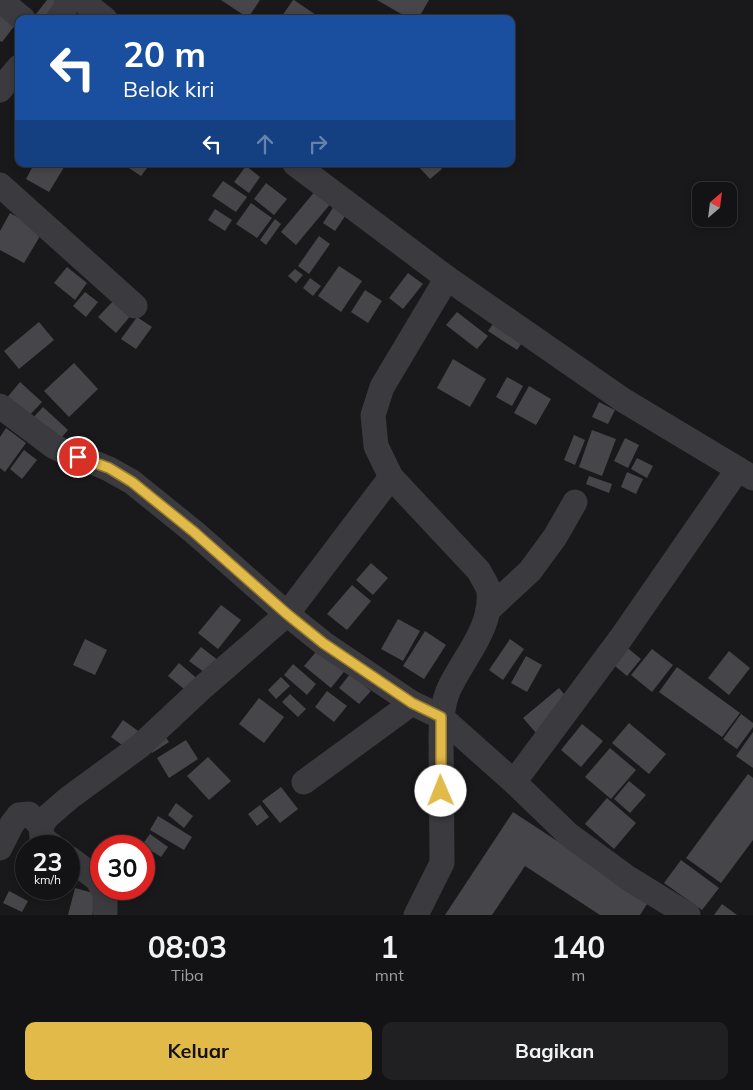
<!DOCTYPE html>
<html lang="id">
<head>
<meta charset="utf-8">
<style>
	body { margin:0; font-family:Mulish,sans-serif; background:#202022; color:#f1f3f6; height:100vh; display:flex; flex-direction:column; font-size:19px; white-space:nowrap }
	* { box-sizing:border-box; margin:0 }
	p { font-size:16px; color:#9d9ea0 }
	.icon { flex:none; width:28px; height:28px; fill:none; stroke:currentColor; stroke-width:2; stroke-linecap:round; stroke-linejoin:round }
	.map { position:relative; height:915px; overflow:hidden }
	.sheet { display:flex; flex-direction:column; background:#131214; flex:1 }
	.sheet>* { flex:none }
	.top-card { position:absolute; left:15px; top:15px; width:500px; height:152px; border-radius:10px; box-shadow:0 2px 8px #0003,0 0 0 1px #323234; background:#1a4fa0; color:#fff; overflow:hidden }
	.needle { width:32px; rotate:28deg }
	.buttons { position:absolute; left:692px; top:182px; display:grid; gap:10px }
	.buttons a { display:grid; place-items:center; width:45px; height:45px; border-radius:10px; background:#131214; box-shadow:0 2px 8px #0003,0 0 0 1px #323234; font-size:25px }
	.speed { position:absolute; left:15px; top:835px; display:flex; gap:10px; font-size:25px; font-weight:700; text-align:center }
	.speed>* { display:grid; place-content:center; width:65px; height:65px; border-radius:50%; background:#131214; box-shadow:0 2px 8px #0003,0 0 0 1px #323234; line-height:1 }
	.speed small { font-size:12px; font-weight:400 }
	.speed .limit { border:8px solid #d22; background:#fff; color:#111 }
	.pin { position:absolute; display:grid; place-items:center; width:42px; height:42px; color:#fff; margin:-21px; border:2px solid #fff; border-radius:50%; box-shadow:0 1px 5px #0007 }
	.me { position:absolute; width:55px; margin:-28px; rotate:359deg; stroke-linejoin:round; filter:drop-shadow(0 0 4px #0008) }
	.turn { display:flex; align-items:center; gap:18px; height:105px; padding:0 25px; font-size:22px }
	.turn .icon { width:65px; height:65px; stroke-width:2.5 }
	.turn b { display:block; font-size:35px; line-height:42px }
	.lanes { display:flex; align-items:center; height:48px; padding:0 25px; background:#0003; justify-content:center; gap:25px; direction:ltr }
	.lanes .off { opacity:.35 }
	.eta { display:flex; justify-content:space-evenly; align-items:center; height:85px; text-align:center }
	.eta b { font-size:30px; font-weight:700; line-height:35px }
	.action { display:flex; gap:10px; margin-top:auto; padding:10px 25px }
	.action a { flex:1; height:58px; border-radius:10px; background:#e2ba49; color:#111; font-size:20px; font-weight:700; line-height:58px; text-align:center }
	.action a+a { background:#202022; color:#f1f3f6 }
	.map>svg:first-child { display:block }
	.building { fill:#46464a }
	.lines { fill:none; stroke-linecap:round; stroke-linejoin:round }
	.minor { stroke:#3a3a3f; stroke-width:25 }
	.route-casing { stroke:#93792f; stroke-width:12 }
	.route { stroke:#e2ba49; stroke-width:9 }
</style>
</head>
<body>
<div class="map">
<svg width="753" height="915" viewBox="0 0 753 915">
	<rect width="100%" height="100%" fill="#19181a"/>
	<!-- building -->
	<g class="building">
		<polygon points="47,0 54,0 62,6 53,19 32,19"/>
		<polygon points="221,0 260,0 248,18"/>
		<polygon points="293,0 294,0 322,19 285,19 282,16"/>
		<polygon points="377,0 429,0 418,19 410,19"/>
		<polygon points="0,3 19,20 2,42 0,41"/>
		<polygon points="34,164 66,164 49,192 26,179"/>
		<polygon points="123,164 150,164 141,176"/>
		<polygon points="418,164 438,164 442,169 430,179 417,165"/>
		<polygon points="246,166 260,177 249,193 234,182"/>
		<polygon points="223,181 247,197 236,212 212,196"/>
		<polygon points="266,183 287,199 274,215 254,199"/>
		<polygon points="316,190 332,202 296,245 281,232"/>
		<polygon points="251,203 272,218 257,238 236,224"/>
		<polygon points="336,203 348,212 335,231 323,223"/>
		<polygon points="215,209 232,220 225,231 208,220"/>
		<polygon points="10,213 43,231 24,263 0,250 0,231"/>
		<polygon points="275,219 281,224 266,245 260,240"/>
		<polygon points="319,236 330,244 309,274 298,266"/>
		<polygon points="339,266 362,281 341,312 318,296"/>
		<polygon points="67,267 87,283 75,300 54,283"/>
		<polygon points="295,269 303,275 296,283 288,276"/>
		<polygon points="408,273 423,284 403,309 389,298"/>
		<polygon points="310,278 321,286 313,296 303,288"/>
		<polygon points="365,290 382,301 368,323 351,312"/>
		<polygon points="85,292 98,302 86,317 73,306"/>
		<polygon points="115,299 132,314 116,333 98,317"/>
		<polygon points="457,312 488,336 477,349 446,325"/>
		<polygon points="137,317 152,327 136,349 121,339"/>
		<polygon points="497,318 526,337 517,350 488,331"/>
		<polygon points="39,322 54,340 19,369 4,351"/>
		<polygon points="453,359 486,379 470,407 437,388"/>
		<polygon points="74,363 98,389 69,417 44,391"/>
		<polygon points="507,377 523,386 512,406 496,397"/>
		<polygon points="20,382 42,402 26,419 5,400"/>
		<polygon points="529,386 551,399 536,425 514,413"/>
		<polygon points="599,402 615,410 608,424 592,417"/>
		<polygon points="43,407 68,430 56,444 30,421"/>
		<polygon points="6,428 26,443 5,472 0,468 0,437"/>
		<polygon points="592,430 616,439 602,476 579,467"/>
		<polygon points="574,435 585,440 575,465 564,460"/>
		<polygon points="625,438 639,445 628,468 614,461"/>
		<polygon points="24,450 37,460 22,479 10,469"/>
		<polygon points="637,458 653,466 647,478 631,469"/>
		<polygon points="627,472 643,479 636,494 621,487"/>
		<polygon points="589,476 612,484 609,493 586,484"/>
		<polygon points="371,563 388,578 373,595 356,580"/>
		<polygon points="352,585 371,601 347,630 327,614"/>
		<polygon points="221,605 241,620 218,649 198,633"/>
		<polygon points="398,619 420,631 403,661 381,649"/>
		<polygon points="425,631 446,645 424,679 403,666"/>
		<polygon points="85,639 107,650 95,675 73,665"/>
		<polygon points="510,639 524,649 503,680 489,670"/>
		<polygon points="624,645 641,659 627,676 610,662"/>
		<polygon points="321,646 347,668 331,688 304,666"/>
		<polygon points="201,647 219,661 208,675 189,661"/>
		<polygon points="652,649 673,665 652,692 631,675"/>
		<polygon points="729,651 750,668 729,695 708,678"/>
		<polygon points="526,656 542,665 527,692 511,683"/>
		<polygon points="179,663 200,681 189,693 168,676"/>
		<polygon points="293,664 316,684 307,695 284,675"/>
		<polygon points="677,667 740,713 722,737 659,692"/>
		<polygon points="350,674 371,691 359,704 339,688"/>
		<polygon points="281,677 290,686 276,699 268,690"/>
		<polygon points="559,688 572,704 537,734 523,718"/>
		<polygon points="327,691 347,706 334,722 315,707"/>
		<polygon points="290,694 306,709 298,717 282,702"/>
		<polygon points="259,698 284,717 264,743 239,724"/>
		<polygon points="741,714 753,723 753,727 737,749 723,739"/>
		<polygon points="123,720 141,733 129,750 111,737"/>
		<polygon points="629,723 666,754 649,774 612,743"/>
		<polygon points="582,724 603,741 581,767 561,750"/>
		<polygon points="162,732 169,742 152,753 146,743"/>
		<polygon points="753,732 753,768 736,756"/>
		<polygon points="186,740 198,759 169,778 157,758"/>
		<polygon points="610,748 636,770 611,799 585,777"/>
		<polygon points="208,757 231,781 209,800 187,776"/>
		<polygon points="748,774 753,778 753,840 721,883 686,858"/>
		<polygon points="629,781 646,795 630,813 614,799"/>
		<polygon points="281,787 298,809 280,823 262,801"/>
		<polygon points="607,798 636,823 614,849 585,824"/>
		<polygon points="176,803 193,816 184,828 168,815"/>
		<polygon points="260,805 269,817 257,826 248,814"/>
		<polygon points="513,812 649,901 640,915 600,915 525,866 492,915 445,915"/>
		<polygon points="158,816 192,837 184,850 150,830"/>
		<polygon points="150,834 168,847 161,857 142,845"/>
		<polygon points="681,860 719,888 702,910 664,883"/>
		<polygon points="75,888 97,894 92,915 68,915"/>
		<polygon points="9,891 28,901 22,912 3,903"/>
		<polygon points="722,904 737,915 714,915"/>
	</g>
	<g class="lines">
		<!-- minor -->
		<g class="minor">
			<polyline points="0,0 23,19"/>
			<polyline points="81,0 105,19"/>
			<polyline points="58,19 62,14 69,0"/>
			<polyline points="0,90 19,67"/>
			<polyline points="295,164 447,278 623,400 753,478"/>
			<polyline points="0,185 135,306"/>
			<polyline points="0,406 53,446 67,453 90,461 109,469 132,482 194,532 287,614 323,643 412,703 441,717 514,782 568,834 628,878 688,915"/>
			<polyline points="488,610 530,571 555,537 575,502"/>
			<polyline points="304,782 412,703"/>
			<polyline points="514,782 621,638 738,469"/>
			<polyline points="53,846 42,838 41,826 47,817 69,798 140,746 203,687 287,614 391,477"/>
			<polyline points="0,848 12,824 19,815 29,814 41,826"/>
			<polyline points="69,858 97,879 101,886"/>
			<polyline points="103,889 105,892 105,915"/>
			<path d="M416,915L442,863L441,737C441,721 442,706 448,691C462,659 492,630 489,592C488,585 482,578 479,571L391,477L376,446L373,415L382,387L447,278"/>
		</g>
	</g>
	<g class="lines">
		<!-- route casing -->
		<g class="route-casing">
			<polyline id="route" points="78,457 90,461 109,468 132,482 194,532 287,614 323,643 412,703 441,717 441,791"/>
		</g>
		<!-- route -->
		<use href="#route" class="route"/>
	</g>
</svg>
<div class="buttons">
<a><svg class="needle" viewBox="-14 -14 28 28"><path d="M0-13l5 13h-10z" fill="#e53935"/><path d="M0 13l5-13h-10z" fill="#9d9ea0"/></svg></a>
</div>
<div class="speed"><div>23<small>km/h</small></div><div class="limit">30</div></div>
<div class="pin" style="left:78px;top:457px;background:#d93025"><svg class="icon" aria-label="arrive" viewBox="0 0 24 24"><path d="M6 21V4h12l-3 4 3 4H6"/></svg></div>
<svg class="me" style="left:441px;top:791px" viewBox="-20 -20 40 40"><circle r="19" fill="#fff"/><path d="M0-13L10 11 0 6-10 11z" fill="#e2ba49"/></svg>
<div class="top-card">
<div class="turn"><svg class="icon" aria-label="left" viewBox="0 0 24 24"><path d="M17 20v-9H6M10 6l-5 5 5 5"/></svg><div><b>20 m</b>Belok kiri</div></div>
<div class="lanes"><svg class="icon" aria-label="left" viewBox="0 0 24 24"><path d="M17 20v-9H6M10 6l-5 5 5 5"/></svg><svg class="icon off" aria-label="ahead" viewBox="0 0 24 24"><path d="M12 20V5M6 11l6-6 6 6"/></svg><svg class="icon off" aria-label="right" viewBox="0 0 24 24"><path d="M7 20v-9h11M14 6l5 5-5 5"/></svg></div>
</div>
</div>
<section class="sheet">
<div class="eta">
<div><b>08:03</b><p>Tiba</p></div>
<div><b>1</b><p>mnt</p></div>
<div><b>140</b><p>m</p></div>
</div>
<div class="action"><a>Keluar</a><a>Bagikan</a></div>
</section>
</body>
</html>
